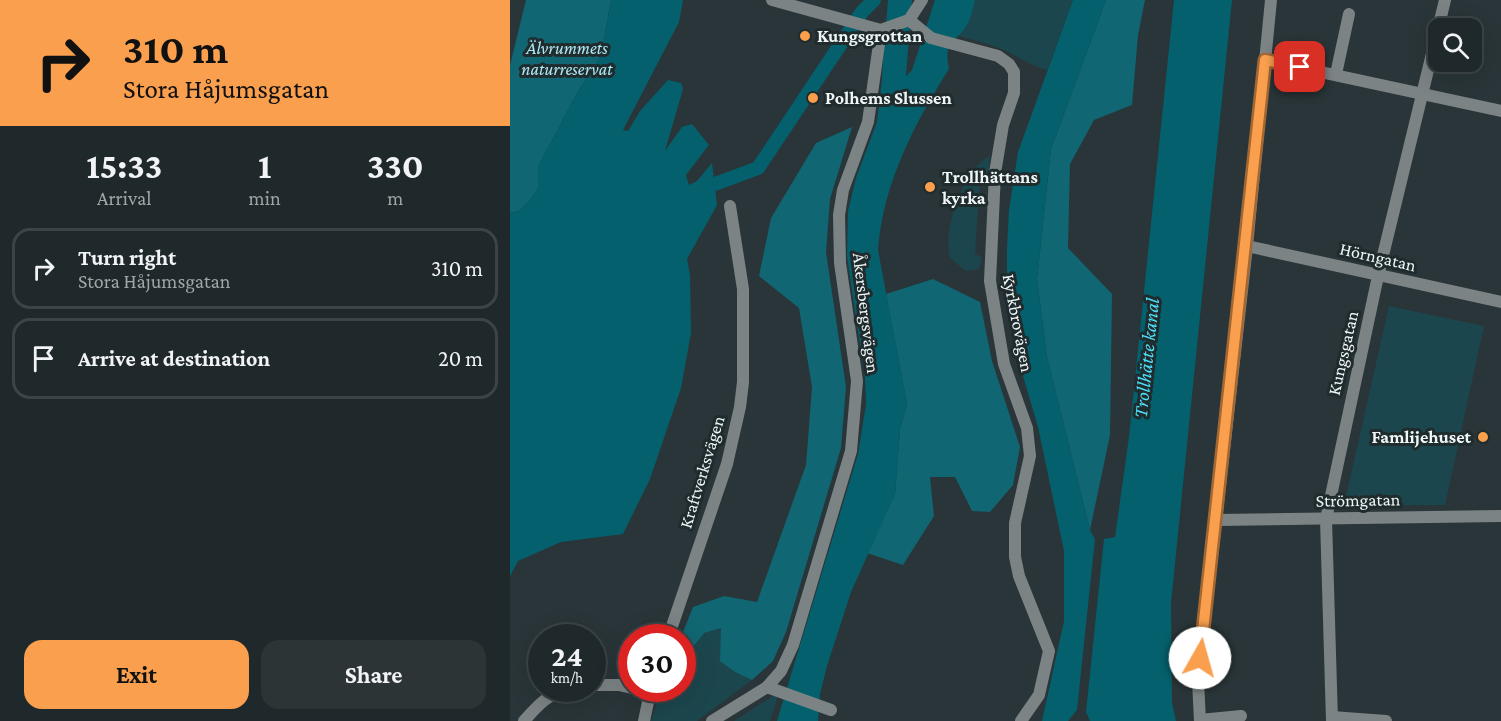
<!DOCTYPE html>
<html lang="en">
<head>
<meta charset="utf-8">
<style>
	body { margin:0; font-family:"Crimson Pro",serif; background:#2c3436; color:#f1f3f6; height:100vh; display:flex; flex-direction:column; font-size:22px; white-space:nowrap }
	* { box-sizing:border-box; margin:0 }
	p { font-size:20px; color:#a1a6a8 }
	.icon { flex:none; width:33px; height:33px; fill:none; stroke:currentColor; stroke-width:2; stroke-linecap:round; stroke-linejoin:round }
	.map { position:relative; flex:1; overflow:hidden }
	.sheet { display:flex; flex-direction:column; background:#1f282a; width:510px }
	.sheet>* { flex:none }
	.banner { background:#f99f4d; color:#111; overflow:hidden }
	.buttons { position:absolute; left:918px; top:18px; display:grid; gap:12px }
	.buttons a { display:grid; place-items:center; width:54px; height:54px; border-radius:12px; background:#1f282a; box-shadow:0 6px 24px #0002,0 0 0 2px #3c4447; font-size:30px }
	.speed { position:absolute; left:18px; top:624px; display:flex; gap:12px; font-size:30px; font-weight:700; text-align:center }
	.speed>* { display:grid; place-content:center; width:78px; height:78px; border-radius:50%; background:#1f282a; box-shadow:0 6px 24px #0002,0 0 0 2px #3c4447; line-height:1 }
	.speed small { font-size:15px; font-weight:400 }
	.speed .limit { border:9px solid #d22; background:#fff; color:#111 }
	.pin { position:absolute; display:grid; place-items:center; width:51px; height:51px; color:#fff; margin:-26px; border-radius:12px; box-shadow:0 3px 9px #0006 }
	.me { position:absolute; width:66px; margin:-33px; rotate:7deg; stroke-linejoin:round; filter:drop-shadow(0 0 4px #0008) }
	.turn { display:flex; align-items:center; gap:21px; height:126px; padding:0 24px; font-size:27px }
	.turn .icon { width:78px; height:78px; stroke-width:2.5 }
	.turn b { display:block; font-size:42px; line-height:51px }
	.eta { display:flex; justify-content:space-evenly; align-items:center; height:102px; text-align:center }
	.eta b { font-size:36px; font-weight:700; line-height:42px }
	.button { display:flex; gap:12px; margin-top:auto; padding:12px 24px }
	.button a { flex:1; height:69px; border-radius:18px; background:#f99f4d; color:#111; font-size:24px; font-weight:700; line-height:69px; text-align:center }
	.button a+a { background:#2c3436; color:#f1f3f6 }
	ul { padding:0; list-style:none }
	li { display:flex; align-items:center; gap:18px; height:81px; margin:0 12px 9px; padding:0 12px; border:3px solid #3c4447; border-radius:18px }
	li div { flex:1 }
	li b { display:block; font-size:22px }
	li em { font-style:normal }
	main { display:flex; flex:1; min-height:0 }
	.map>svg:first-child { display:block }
	.green { fill:#1c464d }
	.forest { fill:#106672 }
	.water { fill:#04606c }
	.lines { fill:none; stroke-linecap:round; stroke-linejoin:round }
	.canal { stroke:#04606c; stroke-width:14 }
	.river { stroke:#04606c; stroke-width:24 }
	.pedestrian { stroke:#7c8384; stroke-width:12 }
	.minor { stroke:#7c8384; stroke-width:12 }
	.tertiary { stroke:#7c8384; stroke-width:12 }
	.route-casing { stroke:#a26732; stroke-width:15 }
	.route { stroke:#f99f4d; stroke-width:10 }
	.poi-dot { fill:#f99f4d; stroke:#202b2d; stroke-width:2 }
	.labels { text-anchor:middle; stroke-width:6; stroke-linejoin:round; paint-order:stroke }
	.poi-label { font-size:18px; font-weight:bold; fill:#eff6f8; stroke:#202b2d; text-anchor:start }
	.park-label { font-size:18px; font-style:italic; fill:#aeeaf6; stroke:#202b2d }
	.street-label { font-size:18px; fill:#eff6f8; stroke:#202b2d }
	.water-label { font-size:20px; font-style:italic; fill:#4ce0f8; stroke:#202b2d }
</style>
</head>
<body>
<main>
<section class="sheet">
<div class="banner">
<div class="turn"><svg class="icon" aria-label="right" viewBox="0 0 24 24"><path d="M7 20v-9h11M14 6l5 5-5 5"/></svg><div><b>310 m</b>Stora Håjumsgatan</div></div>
</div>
<div class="eta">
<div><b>15:33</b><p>Arrival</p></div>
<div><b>1</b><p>min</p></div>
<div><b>330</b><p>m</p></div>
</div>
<ul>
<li><svg class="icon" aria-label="right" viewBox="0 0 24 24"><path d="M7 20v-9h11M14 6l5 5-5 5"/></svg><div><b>Turn right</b><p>Stora Håjumsgatan</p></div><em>310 m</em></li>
<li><svg class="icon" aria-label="arrive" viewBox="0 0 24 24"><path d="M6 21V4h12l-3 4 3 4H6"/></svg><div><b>Arrive at destination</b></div><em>20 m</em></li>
</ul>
<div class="button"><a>Exit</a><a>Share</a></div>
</section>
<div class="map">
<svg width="991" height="721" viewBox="0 0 991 721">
	<rect width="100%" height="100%" fill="#293538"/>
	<!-- green -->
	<g class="green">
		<path d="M465,0H563L537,70C517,65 503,52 483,46C471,41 459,40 447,35L457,25Z"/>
		<path d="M480,156L478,180H470L465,254L472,257L469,269L456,271L440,258C432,230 453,168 480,156Z"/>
		<polygon points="879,306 974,326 935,505 834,505"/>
		<path d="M211,628L225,672L242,680L187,721H141L146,705L167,689L172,688C173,668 182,649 193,633Z"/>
		<polygon points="266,694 268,696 260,721 224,721"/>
	</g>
	<!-- forest -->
	<g class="forest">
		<polygon points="16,0 101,0 91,56 66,95 28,167 28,188 20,201 9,211 0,213 0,65"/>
		<polygon points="596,0 635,0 628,35 622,105 584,120 560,164 558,248 602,294 600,435 580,530 537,357 527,279 541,149"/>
		<polygon points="342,127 320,199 316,252 336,387 331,448 276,632 263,661 242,680 225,672 210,661 211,628 194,633 184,646 173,675 171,637 183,607 214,596 247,602 296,465 302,387 289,308 249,276 261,218 306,143"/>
		<polygon points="423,279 470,302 482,361 510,447 503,485 480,512 462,511 445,477 420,477 424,516 393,565 357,553 385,494 390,429 397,404 376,294"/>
	</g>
	<!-- water -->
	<g class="water">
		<polygon points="101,0 173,0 169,22 113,130 118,131 130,111 158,80 171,83 173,89 155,151 172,127 182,124 199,145 176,175 179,185 187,181 202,163 207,205 177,259 180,275 181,333 171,388 140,479 113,534 51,542 8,561 0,576 0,213 9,211 20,201 28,188 28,167 66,95 91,56"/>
		<path d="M425,0H465C463,7 461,17 458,23C446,45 433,38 439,69C404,124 373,184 368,250L397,404L390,429L385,494L341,592L317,666L310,694L308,721H267L348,454L356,404L355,378L337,256L338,211L346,178L367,122L375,54L384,44L397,43L392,73L396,76L402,70Z"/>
		<polygon points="563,0 596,0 541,149 527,279 537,357 580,530 585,539 567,710 558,721 532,721 554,621 554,551 528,427 508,359 497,298 497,248 499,210 508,152"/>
		<polygon points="664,0 722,0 661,603 662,703 666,721 580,721 576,712 594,539 605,537 619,437"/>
	</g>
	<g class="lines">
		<!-- canal -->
		<polyline class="canal" points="205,184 248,168 352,12 364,0"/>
		<!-- river -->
		<polyline class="river" points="384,74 390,0"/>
		<!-- pedestrian -->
		<polyline class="pedestrian" points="257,687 321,710"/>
		<!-- minor -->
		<g class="minor">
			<polyline points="399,20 421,38 488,56 499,64 504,72 504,93 493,125 485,173 480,281 494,364 517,428 520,456 505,523 505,557 509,576 539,651 529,695 511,721"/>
			<polyline points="755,60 991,111"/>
			<polyline points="826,74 839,14"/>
			<polyline points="737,246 991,302"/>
			<polyline points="706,520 991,516"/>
			<polyline points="158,638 217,464 230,407 233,382 233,289 220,206"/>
			<polyline points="82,685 109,685 122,688"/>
			<polyline points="822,717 876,721"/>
			<polyline points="690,720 731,716"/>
			<path d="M14,721C28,705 39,693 60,688"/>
			<polyline points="134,721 141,688"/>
			<polyline points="202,721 257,687 271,671 283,645 341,451 347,381 330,263 329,215 333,190 358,122 371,30"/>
			<polyline points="690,721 688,681 737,246 761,0"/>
			<polyline points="822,721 816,519 868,276 935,0"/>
		</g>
		<!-- tertiary -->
		<polyline class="tertiary" points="262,0 371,30 399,20 412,0"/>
	</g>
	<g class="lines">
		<!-- route casing -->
		<g class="route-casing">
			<polyline id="route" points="690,658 755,60 790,67"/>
		</g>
		<!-- route -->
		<use href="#route" class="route"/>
	</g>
	<!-- markers -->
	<g class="poi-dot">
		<circle cx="295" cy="36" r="6"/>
		<circle cx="303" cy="98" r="6"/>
		<circle cx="420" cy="187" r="6"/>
		<circle cx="973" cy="437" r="6"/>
	</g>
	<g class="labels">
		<!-- poi labels -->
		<g class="poi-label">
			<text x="307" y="42">Kungsgrottan</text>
			<text x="315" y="104">Polhems Slussen</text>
			<text x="432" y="183">Trollhättans<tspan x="432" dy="21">kyrka</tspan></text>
			<text x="961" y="443" text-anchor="end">Famlijehuset</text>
		</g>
		<!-- park labels -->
		<g class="park-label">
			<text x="57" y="54">Älvrummets<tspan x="57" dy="21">naturreservat</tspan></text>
		</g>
		<!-- street labels -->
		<g class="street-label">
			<text transform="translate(868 257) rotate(13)" y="6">Hörngatan</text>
			<text transform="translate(356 313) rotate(83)" y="6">Åkersbergsvägen</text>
			<text transform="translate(508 323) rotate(79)" y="6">Kyrkbrovägen</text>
			<text transform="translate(833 353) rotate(-77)" y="6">Kungsgatan</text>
			<text transform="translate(192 472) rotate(-73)" y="6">Kraftverksvägen</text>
			<text transform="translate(848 500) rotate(-1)" y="6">Strömgatan</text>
		</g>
		<!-- water labels -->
		<g class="water-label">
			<text transform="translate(636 358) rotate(-84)" y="7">Trollhätte kanal</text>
		</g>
	</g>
</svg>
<div class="buttons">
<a><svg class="icon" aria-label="search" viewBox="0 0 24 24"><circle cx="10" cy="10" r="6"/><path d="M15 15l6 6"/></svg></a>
</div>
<div class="speed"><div>24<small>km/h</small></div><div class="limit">30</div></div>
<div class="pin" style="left:790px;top:67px;background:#d93025"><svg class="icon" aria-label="arrive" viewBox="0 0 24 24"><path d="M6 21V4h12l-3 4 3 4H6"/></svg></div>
<svg class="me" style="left:690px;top:658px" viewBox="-20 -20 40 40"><circle r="19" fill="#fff"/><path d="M0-13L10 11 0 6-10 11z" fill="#f99f4d"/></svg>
</div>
</main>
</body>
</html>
